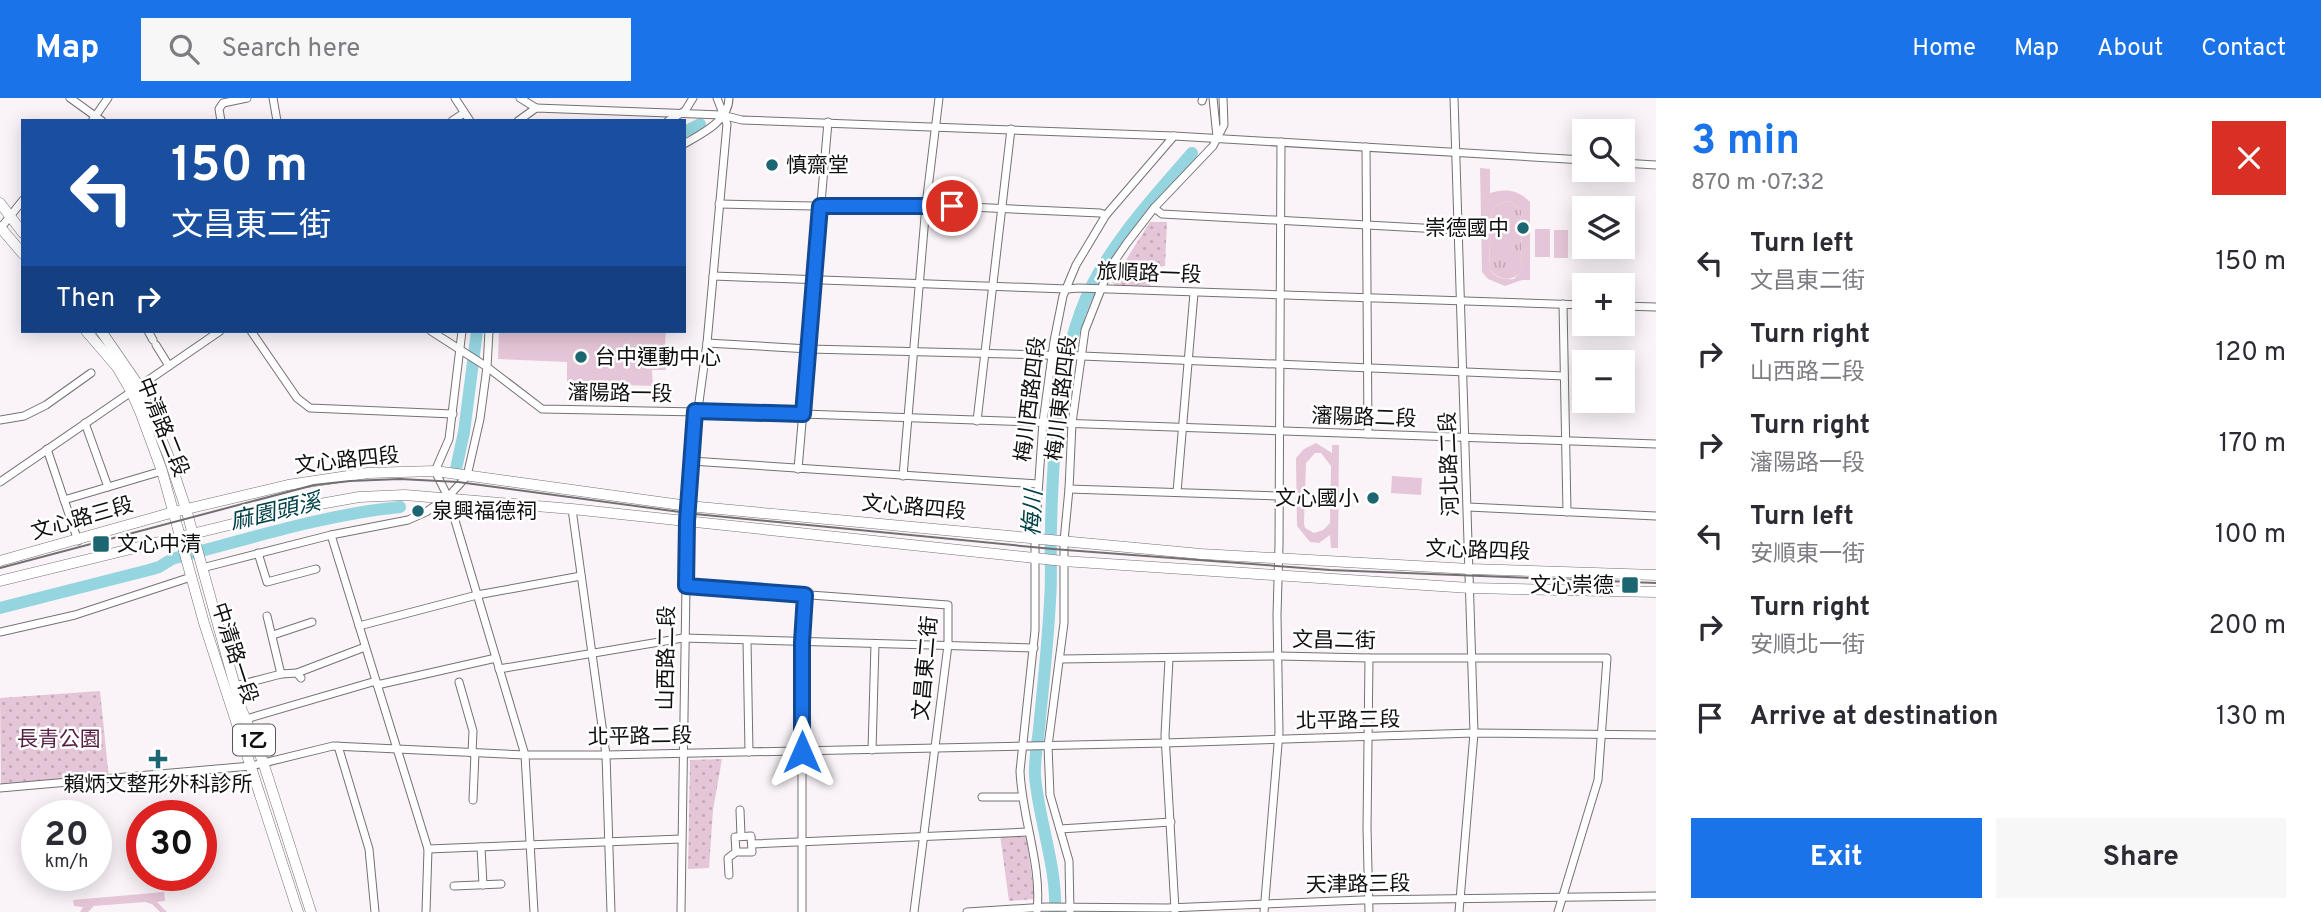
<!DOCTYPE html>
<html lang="en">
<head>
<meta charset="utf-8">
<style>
	body { margin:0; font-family:Overpass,"Noto Sans TC",sans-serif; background:#f7f7f7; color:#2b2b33; height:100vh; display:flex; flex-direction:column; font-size:26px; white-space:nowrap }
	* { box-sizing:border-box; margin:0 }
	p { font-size:23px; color:#7c7c81 }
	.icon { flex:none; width:38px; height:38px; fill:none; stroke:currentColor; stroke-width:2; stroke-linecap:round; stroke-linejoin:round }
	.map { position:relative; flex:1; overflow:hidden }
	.side { display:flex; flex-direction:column; background:#fff; width:665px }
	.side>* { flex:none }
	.hud { position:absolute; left:21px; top:21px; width:665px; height:214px; border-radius:0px; box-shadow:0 4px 18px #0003; background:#1a4fa0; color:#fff; overflow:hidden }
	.controls { position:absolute; left:1572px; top:21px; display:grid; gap:14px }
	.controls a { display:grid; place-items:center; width:63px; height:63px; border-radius:0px; background:#fff; box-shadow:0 4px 18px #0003; font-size:35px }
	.speed { position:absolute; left:21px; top:702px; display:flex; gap:14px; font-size:35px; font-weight:700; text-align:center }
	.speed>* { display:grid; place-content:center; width:91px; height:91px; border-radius:50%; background:#fff; box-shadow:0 4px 18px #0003; line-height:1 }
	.speed small { font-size:18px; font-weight:400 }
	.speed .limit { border:10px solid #d22; background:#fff; color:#111 }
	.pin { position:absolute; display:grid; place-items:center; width:60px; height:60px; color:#fff; margin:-30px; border:4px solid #fff; border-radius:50%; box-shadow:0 2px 7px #0007 }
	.me { position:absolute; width:77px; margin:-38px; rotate:0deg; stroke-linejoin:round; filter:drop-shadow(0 0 5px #0008) }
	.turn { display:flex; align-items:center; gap:24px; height:147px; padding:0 35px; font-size:32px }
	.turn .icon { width:91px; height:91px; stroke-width:2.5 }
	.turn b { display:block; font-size:49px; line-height:60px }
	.then { display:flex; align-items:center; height:66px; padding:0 35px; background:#0003; gap:14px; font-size:26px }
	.round { display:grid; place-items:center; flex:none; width:74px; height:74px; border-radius:0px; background:#f7f7f7 }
	.head { display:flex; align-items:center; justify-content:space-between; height:119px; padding:0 35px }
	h1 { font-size:42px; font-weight:700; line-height:52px; color:#1a73e8 }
	.action { display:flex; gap:14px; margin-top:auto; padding:14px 35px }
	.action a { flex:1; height:80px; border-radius:0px; background:#1a73e8; color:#fff; font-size:28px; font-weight:700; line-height:80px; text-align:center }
	.action a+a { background:#f7f7f7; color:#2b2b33 }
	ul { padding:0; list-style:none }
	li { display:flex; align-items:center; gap:21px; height:91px; padding:0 35px }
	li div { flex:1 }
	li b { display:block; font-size:26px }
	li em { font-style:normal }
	header { display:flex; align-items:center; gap:42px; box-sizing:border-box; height:98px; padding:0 35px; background:#1a73e8; color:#fff }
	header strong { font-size:33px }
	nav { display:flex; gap:38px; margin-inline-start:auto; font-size:24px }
	.search { width:490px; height:63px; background:#f7f7f7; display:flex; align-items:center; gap:18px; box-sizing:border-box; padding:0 24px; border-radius:0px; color:#7c7c81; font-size:26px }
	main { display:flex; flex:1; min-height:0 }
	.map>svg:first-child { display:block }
	.grass { fill:url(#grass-tufts) }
	.park { fill:url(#park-dots) }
	.garden { fill:#e5c6d8; fill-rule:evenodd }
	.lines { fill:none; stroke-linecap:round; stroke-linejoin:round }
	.river { stroke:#95d5df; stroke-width:12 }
	.minor-casing { stroke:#767174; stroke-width:9 }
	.major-casing { stroke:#767174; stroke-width:11 }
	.minor { stroke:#fff; stroke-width:7 }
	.major { stroke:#fff; stroke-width:10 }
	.rail { stroke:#726f71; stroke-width:2 }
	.route-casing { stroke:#114b97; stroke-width:18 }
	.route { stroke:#1a73e8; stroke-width:12 }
	.poi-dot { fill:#1b6670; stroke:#fff; stroke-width:2.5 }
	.labels { text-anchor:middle; stroke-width:5; stroke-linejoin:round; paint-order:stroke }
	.shield { fill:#fff; stroke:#585758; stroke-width:2 }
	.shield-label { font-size:19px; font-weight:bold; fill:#100f10 }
	.poi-label { font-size:21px; fill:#100f10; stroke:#fff; text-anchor:start }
	.street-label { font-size:21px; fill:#100f10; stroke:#fff }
	.park-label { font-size:21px; fill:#571f45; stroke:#fff }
	.water-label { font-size:23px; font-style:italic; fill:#024148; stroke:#fff }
</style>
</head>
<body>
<header>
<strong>Map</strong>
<div class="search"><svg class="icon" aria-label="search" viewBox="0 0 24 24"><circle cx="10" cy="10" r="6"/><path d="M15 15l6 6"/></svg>Search here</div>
<nav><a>Home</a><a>Map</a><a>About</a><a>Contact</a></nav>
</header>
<main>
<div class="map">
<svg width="1656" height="814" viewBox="0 0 1656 814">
	<defs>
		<pattern id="grass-tufts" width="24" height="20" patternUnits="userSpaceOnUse" patternTransform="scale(1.75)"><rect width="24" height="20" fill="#e5c6d8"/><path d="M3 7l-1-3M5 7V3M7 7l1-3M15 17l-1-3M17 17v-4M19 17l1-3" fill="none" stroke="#c3a9b8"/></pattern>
		<pattern id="park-dots" width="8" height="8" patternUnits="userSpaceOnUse" patternTransform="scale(1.75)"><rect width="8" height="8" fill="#e5c6d8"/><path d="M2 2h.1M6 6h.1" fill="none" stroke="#c3a9b8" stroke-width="1.8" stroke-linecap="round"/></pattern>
	</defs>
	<rect width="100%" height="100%" fill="#faf4f8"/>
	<!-- grass -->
	<path class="grass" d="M1505,103L1511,104L1521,112L1522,172C1513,185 1499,183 1489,171L1491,114L1497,107Z"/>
	<!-- park -->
	<g class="park">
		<polygon points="1150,124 1167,124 1165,168 1151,169 1150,188 1116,188 1112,184"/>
		<polygon points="100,593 109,681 1,690 0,600"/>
		<polygon points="722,661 713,712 709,770 688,771 690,662"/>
		<polygon points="1026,736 1035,801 1009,803 1000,737"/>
	</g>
	<!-- garden -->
	<g class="garden">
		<path d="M1480,70L1490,71V95C1505,90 1519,92 1530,104V182H1522L1505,188L1488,181L1482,174ZM1505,103L1511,104L1521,112L1522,172L1514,181C1503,182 1495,180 1489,171L1491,114L1497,107Z"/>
		<rect x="1535" y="131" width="15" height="28"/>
		<rect x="1554" y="132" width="14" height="28"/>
		<polygon points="499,233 666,233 664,257 666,272 652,272 653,288 567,285 567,264 498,261"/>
		<path d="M1316,345L1332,355V347H1339L1338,450H1331L1330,437L1319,445L1310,444L1297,428L1296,360L1304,351ZM1315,355H1321L1331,368L1330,425L1323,432L1314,435L1305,430L1304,425L1306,365Z"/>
		<polygon points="1392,378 1422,380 1421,397 1391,395"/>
		<polygon points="164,794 165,803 157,804 167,814 160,814 152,806 145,804 94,808 88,814 80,814 83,809 74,808 73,802"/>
	</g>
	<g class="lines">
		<!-- river -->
		<g class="river">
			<polyline points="684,34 700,26"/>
			<polyline points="456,371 464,334 477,233"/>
			<path d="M0,510L149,472L159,469L172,461C248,441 322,417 400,409"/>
			<path d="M1055,814C1057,768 1039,724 1035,678C1034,659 1039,638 1040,620C1044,581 1048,542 1050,503C1052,479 1050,454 1051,429C1053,351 1058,245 1098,176C1124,131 1158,94 1192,55"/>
		</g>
		<!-- minor casing -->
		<g class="minor-casing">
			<g id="minor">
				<polyline points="70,0 102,23"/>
				<polyline points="273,0 277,23"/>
				<polyline points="455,0 470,23"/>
				<polyline points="520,0 536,10"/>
				<polyline points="1213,0 1217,39"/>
				<polyline points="1454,0 1474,635 1459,814"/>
				<polyline points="1202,3 1203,0"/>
				<polyline points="92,23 108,0"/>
				<polyline points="221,23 219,11 223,5 247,0"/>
				<polyline points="452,23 464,15"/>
				<polyline points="518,23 536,10 722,17 742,22 1174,38 1584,62"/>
				<polyline points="668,23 685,13 693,0"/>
				<path d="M684,46C701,36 729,23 729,0"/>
				<polyline points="1366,49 1368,336"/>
				<polyline points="1622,65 1656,67"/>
				<polyline points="719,106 866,109 926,107 1100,115 1106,117"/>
				<polyline points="1154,110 1162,116 1459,132"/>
				<polyline points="0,131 23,102"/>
				<polyline points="713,178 1067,191 1079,190 1584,207"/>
				<polyline points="1563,206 1567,414"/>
				<polyline points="1622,208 1656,209"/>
				<polyline points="148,233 153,242"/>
				<polyline points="251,233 297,300 310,310 453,316"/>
				<polyline points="431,233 487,269 542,311 803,316 1656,346"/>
				<polyline points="462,233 449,341 435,373 448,399 525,657 534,814"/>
				<polyline points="707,245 809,251 1082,258 1564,278"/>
				<polyline points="156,247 169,268"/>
				<polyline points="0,322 24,318 46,307 91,275"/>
				<polyline points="977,323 1011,31"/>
				<polyline points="47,351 78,443"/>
				<polyline points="691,363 1038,386"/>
				<polyline points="798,371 828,24"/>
				<polyline points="903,378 926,107 939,0"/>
				<polyline points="0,384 220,233"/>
				<polyline points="108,389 162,373"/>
				<polyline points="1069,391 1278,398"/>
				<polyline points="1177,394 1194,195"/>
				<polyline points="64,402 108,389 85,325"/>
				<polyline points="1468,409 1656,418"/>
				<polyline points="572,411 606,657 611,814"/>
				<polyline points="331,437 428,751 426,814"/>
				<polyline points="258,455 267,484 316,471"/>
				<polyline points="202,470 331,437 408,422 426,414 448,399 467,378 480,321 487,269 489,233"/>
				<polyline points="686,488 948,507 948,547 914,814"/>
				<polyline points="267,518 281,576"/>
				<polyline points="359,528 477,497 581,478"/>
				<polyline points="0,534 75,517 191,479"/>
				<polyline points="273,537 312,524"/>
				<polyline points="747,543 749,654"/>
				<polyline points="1369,560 1367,730 1369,814"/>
				<polyline points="1060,561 1279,558 1369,560 1607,560 1598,682 1558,814"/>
				<polyline points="1169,561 1165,637 1175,812"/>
				<polyline points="499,571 683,540 1034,550"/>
				<polyline points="297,575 365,549"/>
				<polyline points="459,584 473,633 472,655"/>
				<polyline points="377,587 496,560"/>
				<polyline points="235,588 281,576 297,575 301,580"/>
				<polyline points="246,621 376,583"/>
				<polyline points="338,648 369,751 375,814"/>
				<polyline points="872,652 875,546"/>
				<polyline points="0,690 251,668 333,648 525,657 606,657 1165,645 1474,635 1656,637"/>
				<polyline points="982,699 1022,699"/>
				<polyline points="473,702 475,655"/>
				<polyline points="740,712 741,738"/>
				<polyline points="1060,731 1171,724"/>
				<polyline points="752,746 1028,734"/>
				<polyline points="481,749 483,787"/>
				<polyline points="428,751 681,741"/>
				<polyline points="729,777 728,760 736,754 735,739 751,738 752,754 736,754"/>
				<polyline points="454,788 501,786"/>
				<polyline points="681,814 687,423 694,320 699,304 707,245 727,26 717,0"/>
				<polyline points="802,814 802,544 805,497"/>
				<polyline points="967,814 1046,809 1167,810 1362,802 1656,798"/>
				<path d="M1037,814C1042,766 1022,721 1020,673L1035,532V439L1043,324L1054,243L1063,198L1076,167L1106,117L1174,38"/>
				<polyline points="1070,814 1069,763 1050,697 1048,648 1064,525 1064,443 1069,391 1072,325 1085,232 1109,171 1127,145 1154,110 1213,48 1224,27 1223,0"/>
				<polyline points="1264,814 1279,634 1277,517 1279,447 1281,44"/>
			</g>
		</g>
		<!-- major casing -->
		<g class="major-casing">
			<g id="major">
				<polyline points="0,105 23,135"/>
				<polyline points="0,129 23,156"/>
				<polyline points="86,233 117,269 131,293 141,316 162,373 204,525 298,814"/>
				<polyline points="101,233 139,288 168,357 186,411 241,610 263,664 311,814"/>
				<polyline points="0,463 174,414 288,387 368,375 435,373 688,408 1201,456 1470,471 1656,477"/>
				<polyline points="0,483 298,410 359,399 405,397 572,411 1063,463 1470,490 1656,494"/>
			</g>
		</g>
		<!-- minor -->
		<use href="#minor" class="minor"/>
		<!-- major -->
		<use href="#major" class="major"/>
		<!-- rail -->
		<polyline class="rail" points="0,470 314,387 350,383 400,381 458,384 695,416 1053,451 1330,472 1656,485"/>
	</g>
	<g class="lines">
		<!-- route casing -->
		<g class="route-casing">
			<polyline id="route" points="802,654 802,544 805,497 686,488 687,423 695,313 803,316 820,108 952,108"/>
		</g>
		<!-- route -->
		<use href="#route" class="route"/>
	</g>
	<!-- markers -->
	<g class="poi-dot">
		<circle cx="772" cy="67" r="7"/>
		<circle cx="1523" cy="130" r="7"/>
		<circle cx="581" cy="259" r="7"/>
		<circle cx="1373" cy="400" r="7"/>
		<circle cx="418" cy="413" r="7"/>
		<rect x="92" y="437" width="18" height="18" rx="3.5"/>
		<rect x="1621" y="478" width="18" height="18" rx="3.5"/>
		<path d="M154.5 650.5h7v7h7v7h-7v7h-7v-7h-7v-7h7z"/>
	</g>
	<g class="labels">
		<!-- shield labels -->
		<rect class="shield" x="233" y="626.5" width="42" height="31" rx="5"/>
		<g class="shield-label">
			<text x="254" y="649">1乙</text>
		</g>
		<!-- poi labels -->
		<g class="poi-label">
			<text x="786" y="74">慎齋堂</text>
			<text x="1509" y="137" text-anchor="end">崇德國中</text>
			<text x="595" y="266">台中運動中心</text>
			<text x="1359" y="407" text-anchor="end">文心國小</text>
			<text x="432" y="420">泉興福德祠</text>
			<text x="117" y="453">文心中清</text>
			<text x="1614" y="494" text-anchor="end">文心崇德</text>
			<text x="158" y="693" text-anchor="middle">賴炳文整形外科診所</text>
		</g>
		<!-- street labels -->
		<g class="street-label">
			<text transform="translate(1149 175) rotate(2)" y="7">旅順路一段</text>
			<text transform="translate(620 295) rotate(1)" y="7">瀋陽路一段</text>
			<text transform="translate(1061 300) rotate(-83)" y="7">梅川東路四段</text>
			<text transform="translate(1030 301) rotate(-83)" y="7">梅川西路四段</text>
			<text transform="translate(1364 319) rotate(2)" y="7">瀋陽路二段</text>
			<text transform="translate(163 329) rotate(68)" y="7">中清路二段</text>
			<text transform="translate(347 362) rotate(-6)" y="7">文心路四段</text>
			<text transform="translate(1449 366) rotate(-92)" y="7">河北路二段</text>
			<text transform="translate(914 409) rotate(5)" y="7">文心路四段</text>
			<text transform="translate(82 420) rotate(-16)" y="7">文心路三段</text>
			<text transform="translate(1478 452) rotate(2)" y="7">文心路四段</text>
			<text transform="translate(1334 542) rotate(1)" y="7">文昌二街</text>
			<text transform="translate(235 555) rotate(72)" y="7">中清路一段</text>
			<text transform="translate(666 560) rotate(-89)" y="7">山西路二段</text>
			<text transform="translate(925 570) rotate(-85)" y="7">文昌東二街</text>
			<text transform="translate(1348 622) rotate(-1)" y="7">北平路三段</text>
			<text transform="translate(640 638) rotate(-1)" y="7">北平路二段</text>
			<text transform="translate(1358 786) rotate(-1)" y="7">天津路三段</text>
		</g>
		<!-- park labels -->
		<g class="park-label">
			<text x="59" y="648">長青公園</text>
		</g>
		<!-- water labels -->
		<g class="water-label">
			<text transform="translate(275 413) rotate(-13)" y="8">麻園頭溪</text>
			<text transform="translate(1032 415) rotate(-87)" y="8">梅川</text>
		</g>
	</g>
</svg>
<div class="controls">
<a><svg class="icon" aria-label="search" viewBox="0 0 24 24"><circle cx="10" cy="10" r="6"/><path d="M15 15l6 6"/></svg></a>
<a><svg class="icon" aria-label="layers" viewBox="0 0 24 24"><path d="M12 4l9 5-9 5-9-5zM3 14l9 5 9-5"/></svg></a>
<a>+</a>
<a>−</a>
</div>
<div class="speed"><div>20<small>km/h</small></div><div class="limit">30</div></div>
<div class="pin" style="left:952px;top:108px;background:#d93025"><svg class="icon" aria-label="arrive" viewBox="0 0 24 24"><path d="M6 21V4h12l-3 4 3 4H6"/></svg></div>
<svg class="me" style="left:802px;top:654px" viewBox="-20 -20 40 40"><path d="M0-17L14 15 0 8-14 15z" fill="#1a73e8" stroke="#fff" stroke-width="4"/></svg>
<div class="hud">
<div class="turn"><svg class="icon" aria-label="left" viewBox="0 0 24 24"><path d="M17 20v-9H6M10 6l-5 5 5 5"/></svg><div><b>150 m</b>文昌東二街</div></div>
<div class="then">Then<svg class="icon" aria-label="right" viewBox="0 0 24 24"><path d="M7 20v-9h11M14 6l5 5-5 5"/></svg></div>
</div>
</div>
<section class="side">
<div class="head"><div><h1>3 min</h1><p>870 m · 07:32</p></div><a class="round" style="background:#d93025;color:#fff"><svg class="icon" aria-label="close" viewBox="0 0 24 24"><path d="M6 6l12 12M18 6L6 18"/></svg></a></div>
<ul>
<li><svg class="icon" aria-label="left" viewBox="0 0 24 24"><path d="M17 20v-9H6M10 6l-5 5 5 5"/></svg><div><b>Turn left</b><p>文昌東二街</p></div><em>150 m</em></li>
<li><svg class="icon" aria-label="right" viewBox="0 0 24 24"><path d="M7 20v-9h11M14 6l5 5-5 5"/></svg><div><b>Turn right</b><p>山西路二段</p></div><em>120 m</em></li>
<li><svg class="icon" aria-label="right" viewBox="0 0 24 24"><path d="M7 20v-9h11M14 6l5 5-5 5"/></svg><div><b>Turn right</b><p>瀋陽路一段</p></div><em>170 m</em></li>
<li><svg class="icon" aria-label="left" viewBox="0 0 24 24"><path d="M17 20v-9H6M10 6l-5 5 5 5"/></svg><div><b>Turn left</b><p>安順東一街</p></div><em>100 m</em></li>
<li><svg class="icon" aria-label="right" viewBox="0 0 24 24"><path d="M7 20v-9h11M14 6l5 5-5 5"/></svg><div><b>Turn right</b><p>安順北一街</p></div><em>200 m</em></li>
<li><svg class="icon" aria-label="arrive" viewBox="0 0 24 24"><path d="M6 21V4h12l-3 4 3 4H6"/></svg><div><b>Arrive at destination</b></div><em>130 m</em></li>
</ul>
<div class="action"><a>Exit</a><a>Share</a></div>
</section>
</main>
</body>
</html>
